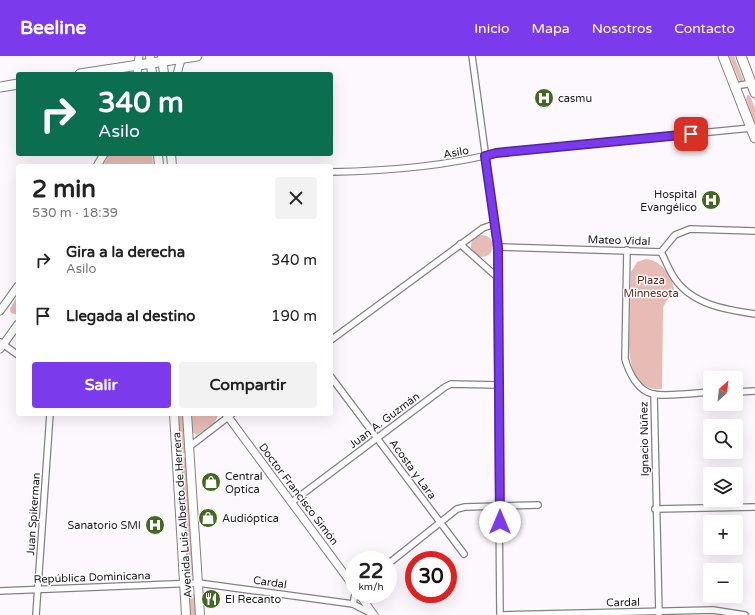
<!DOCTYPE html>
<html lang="es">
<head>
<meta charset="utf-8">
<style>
	body { margin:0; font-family:"Varela Round",sans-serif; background:#f2f2f2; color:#222; height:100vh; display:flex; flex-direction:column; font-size:15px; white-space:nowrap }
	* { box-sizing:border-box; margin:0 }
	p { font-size:13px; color:#767676 }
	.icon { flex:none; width:22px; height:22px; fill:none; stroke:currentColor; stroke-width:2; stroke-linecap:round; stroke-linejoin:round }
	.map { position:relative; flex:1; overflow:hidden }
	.sheet { position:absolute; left:16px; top:108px; width:317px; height:252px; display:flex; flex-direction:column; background:#fff; border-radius:4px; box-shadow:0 4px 16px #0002 }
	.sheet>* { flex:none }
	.guide { position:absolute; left:16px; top:16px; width:317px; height:84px; border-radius:4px; box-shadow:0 4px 16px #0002; background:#0b6e4f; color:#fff; overflow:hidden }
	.needle { width:26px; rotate:27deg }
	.tools { position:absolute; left:703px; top:315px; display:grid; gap:8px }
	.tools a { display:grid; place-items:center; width:40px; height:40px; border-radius:4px; background:#fff; box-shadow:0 4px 16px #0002; font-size:20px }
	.speed { position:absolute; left:345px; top:495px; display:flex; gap:8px; font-size:20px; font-weight:700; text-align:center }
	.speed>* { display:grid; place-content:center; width:52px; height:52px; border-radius:50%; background:#fff; box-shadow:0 4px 16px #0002; line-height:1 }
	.speed small { font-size:10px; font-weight:400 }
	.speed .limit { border:6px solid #d22; background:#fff; color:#111 }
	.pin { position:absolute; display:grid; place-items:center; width:34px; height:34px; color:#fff; margin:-17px; border-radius:8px; box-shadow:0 2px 6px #0006 }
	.me { position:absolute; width:44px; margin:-22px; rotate:0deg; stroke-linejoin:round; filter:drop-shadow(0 0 3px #0008) }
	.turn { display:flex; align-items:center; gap:14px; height:84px; padding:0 16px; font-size:18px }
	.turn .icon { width:52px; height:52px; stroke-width:2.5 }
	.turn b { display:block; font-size:28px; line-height:34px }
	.round { display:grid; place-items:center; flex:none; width:42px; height:42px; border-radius:4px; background:#f2f2f2 }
	.head { display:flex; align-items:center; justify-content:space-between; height:68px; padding:0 16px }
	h1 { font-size:24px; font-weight:700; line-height:30px }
	.cta { display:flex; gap:8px; margin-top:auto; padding:8px 16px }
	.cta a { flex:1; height:46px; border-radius:4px; background:#7c3aed; color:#fff; font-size:16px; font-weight:700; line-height:46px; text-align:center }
	.cta a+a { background:#f2f2f2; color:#222 }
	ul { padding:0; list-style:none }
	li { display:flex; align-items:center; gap:12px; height:56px; padding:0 16px }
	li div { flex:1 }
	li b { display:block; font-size:15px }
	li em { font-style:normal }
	header { display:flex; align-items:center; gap:24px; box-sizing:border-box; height:56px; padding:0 20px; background:#7c3aed; color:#fff }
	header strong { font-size:19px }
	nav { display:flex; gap:22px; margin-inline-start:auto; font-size:14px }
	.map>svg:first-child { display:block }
	.green { fill:#e7bcb5 }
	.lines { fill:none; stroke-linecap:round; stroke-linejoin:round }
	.minor-casing { stroke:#838084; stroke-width:8 }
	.tertiary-casing { stroke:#838084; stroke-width:9 }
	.secondary-casing { stroke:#838084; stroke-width:10 }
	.primary-casing { stroke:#838084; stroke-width:11 }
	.minor { stroke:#fff; stroke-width:5.5 }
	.tertiary { stroke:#fff; stroke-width:7 }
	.secondary { stroke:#fff; stroke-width:8 }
	.primary { stroke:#fff; stroke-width:9 }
	.route-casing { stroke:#51269a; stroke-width:10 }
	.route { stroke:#7c3aed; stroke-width:7 }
	.labels { text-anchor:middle; stroke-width:3; stroke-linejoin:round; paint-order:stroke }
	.poi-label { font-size:11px; fill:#1a181a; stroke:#fff; text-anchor:start }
	.street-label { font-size:11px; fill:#1a181a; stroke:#fff }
	.park-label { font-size:11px; fill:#642922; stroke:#fff }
</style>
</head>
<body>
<header>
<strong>Beeline</strong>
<nav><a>Inicio</a><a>Mapa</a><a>Nosotros</a><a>Contacto</a></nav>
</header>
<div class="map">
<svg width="755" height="559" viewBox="0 0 755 559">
	<rect width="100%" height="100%" fill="#fcf8fd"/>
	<!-- green -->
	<g class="green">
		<polygon points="729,0 734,0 743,23 742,26 739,24"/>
		<polygon points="747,39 750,40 755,52 755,67 746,43"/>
		<polygon points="109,98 152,98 153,109 103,110"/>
		<circle cx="482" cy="190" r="11"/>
		<path d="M646,203C660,204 671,218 674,232C673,240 665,244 663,252L662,333C624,335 629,287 630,262C630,247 631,231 631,216L637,206Z"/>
		<polygon points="18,239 18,259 11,257 10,253"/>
		<polygon points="178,358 183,358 186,397 181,397"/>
		<path d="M191,358H218C217,368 205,373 197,379L192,376Z"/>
		<polygon points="186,401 193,520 188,519 181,402"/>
		<polygon points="195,538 196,559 190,559 189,539"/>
	</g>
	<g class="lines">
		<!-- minor casing -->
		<g class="minor-casing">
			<g id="minor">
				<polyline points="472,0 498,191 497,221"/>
				<polyline points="735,30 753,27"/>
				<path d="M331,116C387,115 442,111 496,97L751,72"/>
				<polyline points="460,188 497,221 500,559"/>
				<polyline points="498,191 661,196"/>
				<path d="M627,194L625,303C629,317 638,335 653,338C665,341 697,337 710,336"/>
				<path d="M661,196C666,205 669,215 675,223C693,249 727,254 755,258"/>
				<polyline points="661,196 675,179 690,173 755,175"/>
				<polyline points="331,284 483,172 495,168"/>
				<polyline points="0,286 18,299"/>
				<polyline points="331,321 464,498"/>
				<polyline points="736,336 755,335"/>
				<polyline points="654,338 659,558"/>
				<polyline points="189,391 232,358"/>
				<polyline points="292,446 445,331 451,328 499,329"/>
				<polyline points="655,453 755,451"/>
				<polyline points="388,508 457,453 465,451 538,449"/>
				<polyline points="0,535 198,527 353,548 372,558"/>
				<polyline points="353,548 355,538"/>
				<polyline points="36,559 50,358"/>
				<polyline points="502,559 713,554 745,559"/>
			</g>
		</g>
		<!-- tertiary casing -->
		<g class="tertiary-casing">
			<g id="tertiary">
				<polyline points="137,18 139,0"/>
				<polyline points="177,18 182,0"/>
				<polyline points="97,110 104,98"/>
				<polyline points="0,255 18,230"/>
				<polyline points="0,293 18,268"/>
				<polyline points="226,358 354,531"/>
				<polyline points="359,538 374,559"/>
			</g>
		</g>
		<!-- secondary casing -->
		<g class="secondary-casing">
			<g id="secondary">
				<polyline points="150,0 152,18"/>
				<polyline points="162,0 164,18"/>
				<polyline points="158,98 159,110"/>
				<polyline points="171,98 172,110"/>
				<polyline points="174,358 186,559"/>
				<polyline points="187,358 200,559"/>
			</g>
		</g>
		<!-- primary casing -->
		<g class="primary-casing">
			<g id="primary">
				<polyline points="723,0 755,82"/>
				<polyline points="741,0 755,37"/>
				<polyline points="80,18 197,0"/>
				<polyline points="0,31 18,28"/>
			</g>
		</g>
		<!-- minor -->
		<use href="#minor" class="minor"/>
		<!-- tertiary -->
		<use href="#tertiary" class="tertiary"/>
		<!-- secondary -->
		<use href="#secondary" class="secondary"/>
		<!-- primary -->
		<use href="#primary" class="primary"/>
	</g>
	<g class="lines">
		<!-- route casing -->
		<g class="route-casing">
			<polyline id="route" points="500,466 498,191 485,100 496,97 691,78"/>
		</g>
		<!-- route -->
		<use href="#route" class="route"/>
	</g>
	<!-- icons -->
	<defs>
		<g id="hospital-disc" transform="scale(1)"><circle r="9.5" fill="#436822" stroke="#fff"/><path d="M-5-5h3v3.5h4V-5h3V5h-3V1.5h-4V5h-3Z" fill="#fff"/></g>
		<g id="shop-disc" transform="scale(1)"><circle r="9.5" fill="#436822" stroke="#fff"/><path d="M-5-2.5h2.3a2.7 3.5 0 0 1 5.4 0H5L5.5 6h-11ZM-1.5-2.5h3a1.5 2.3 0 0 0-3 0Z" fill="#fff"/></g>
		<g id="restaurant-disc" transform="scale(1)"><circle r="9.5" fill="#436822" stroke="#fff"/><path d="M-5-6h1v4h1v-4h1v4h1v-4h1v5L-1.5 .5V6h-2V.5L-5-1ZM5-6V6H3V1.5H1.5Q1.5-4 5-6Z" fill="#fff"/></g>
	</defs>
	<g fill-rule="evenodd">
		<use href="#hospital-disc" x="544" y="42"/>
		<use href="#hospital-disc" x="711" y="144"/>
		<use href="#shop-disc" x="211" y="426"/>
		<use href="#shop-disc" x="208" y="462"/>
		<use href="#hospital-disc" x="155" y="469"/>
		<use href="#restaurant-disc" x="211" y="543"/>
	</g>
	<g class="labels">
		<!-- poi labels -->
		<g class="poi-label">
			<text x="558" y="46">casmu</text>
			<text x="697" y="142" text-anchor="end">Hospital<tspan x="697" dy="13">Evangélico</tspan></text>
			<text x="225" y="424">Central<tspan x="225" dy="13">Optica</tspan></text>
			<text x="222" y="466">Audióptica</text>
			<text x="141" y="473" text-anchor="end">Sanatorio SMI</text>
			<text x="225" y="547">El Recanto</text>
		</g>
		<!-- street labels -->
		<g class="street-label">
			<text transform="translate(456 96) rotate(-10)" y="4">Asilo</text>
			<text transform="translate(619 184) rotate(2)" y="4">Mateo Vidal</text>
			<text transform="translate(384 364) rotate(-37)" y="4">Juan A. Guzmán</text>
			<text transform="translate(644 383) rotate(-91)" y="4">Ignacio Núñez</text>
			<text transform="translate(413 413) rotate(54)" y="4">Acosta y Lara</text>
			<text transform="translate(299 438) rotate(53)" y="4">Doctor Francisco Simón</text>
			<text transform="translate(33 458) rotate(-86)" y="4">Juan Spikerman</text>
			<text transform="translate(182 459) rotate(-94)" y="4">Avenida Luis Alberto de Herrera</text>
			<text transform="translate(92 521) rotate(-2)" y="4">República Dominicana</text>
			<text transform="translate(270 526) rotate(8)" y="4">Cardal</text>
			<text transform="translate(623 546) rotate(-1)" y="4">Cardal</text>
		</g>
		<!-- park labels -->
		<g class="park-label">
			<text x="651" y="228">Plaza<tspan x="651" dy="13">Minnesota</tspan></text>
		</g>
	</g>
</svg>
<div class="tools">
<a><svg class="needle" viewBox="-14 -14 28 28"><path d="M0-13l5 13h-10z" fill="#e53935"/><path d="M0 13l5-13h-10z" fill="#767676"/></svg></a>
<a><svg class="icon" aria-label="search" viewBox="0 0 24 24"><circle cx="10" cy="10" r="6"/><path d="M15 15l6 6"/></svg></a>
<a><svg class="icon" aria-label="layers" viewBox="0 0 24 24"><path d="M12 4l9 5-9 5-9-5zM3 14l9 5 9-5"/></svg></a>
<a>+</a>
<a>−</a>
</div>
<div class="speed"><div>22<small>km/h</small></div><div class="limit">30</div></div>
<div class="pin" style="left:691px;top:78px;background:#d93025"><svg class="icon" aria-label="arrive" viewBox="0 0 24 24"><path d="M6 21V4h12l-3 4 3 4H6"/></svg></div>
<svg class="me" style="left:500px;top:466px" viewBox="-20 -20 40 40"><circle r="19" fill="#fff"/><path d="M0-13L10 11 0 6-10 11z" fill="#7c3aed"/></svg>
<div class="guide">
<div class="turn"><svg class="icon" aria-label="right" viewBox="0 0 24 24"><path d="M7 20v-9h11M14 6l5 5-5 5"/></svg><div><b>340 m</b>Asilo</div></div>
</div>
<section class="sheet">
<div class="head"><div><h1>2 min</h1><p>530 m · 18:39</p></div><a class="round"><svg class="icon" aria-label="close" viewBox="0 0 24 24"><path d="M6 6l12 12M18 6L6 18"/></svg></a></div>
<ul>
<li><svg class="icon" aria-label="right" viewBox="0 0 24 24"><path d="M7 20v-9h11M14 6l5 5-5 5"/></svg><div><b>Gira a la derecha</b><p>Asilo</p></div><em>340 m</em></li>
<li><svg class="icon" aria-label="arrive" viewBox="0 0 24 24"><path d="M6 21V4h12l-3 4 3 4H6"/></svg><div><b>Llegada al destino</b></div><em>190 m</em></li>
</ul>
<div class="cta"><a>Salir</a><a>Compartir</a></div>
</section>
</div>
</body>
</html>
